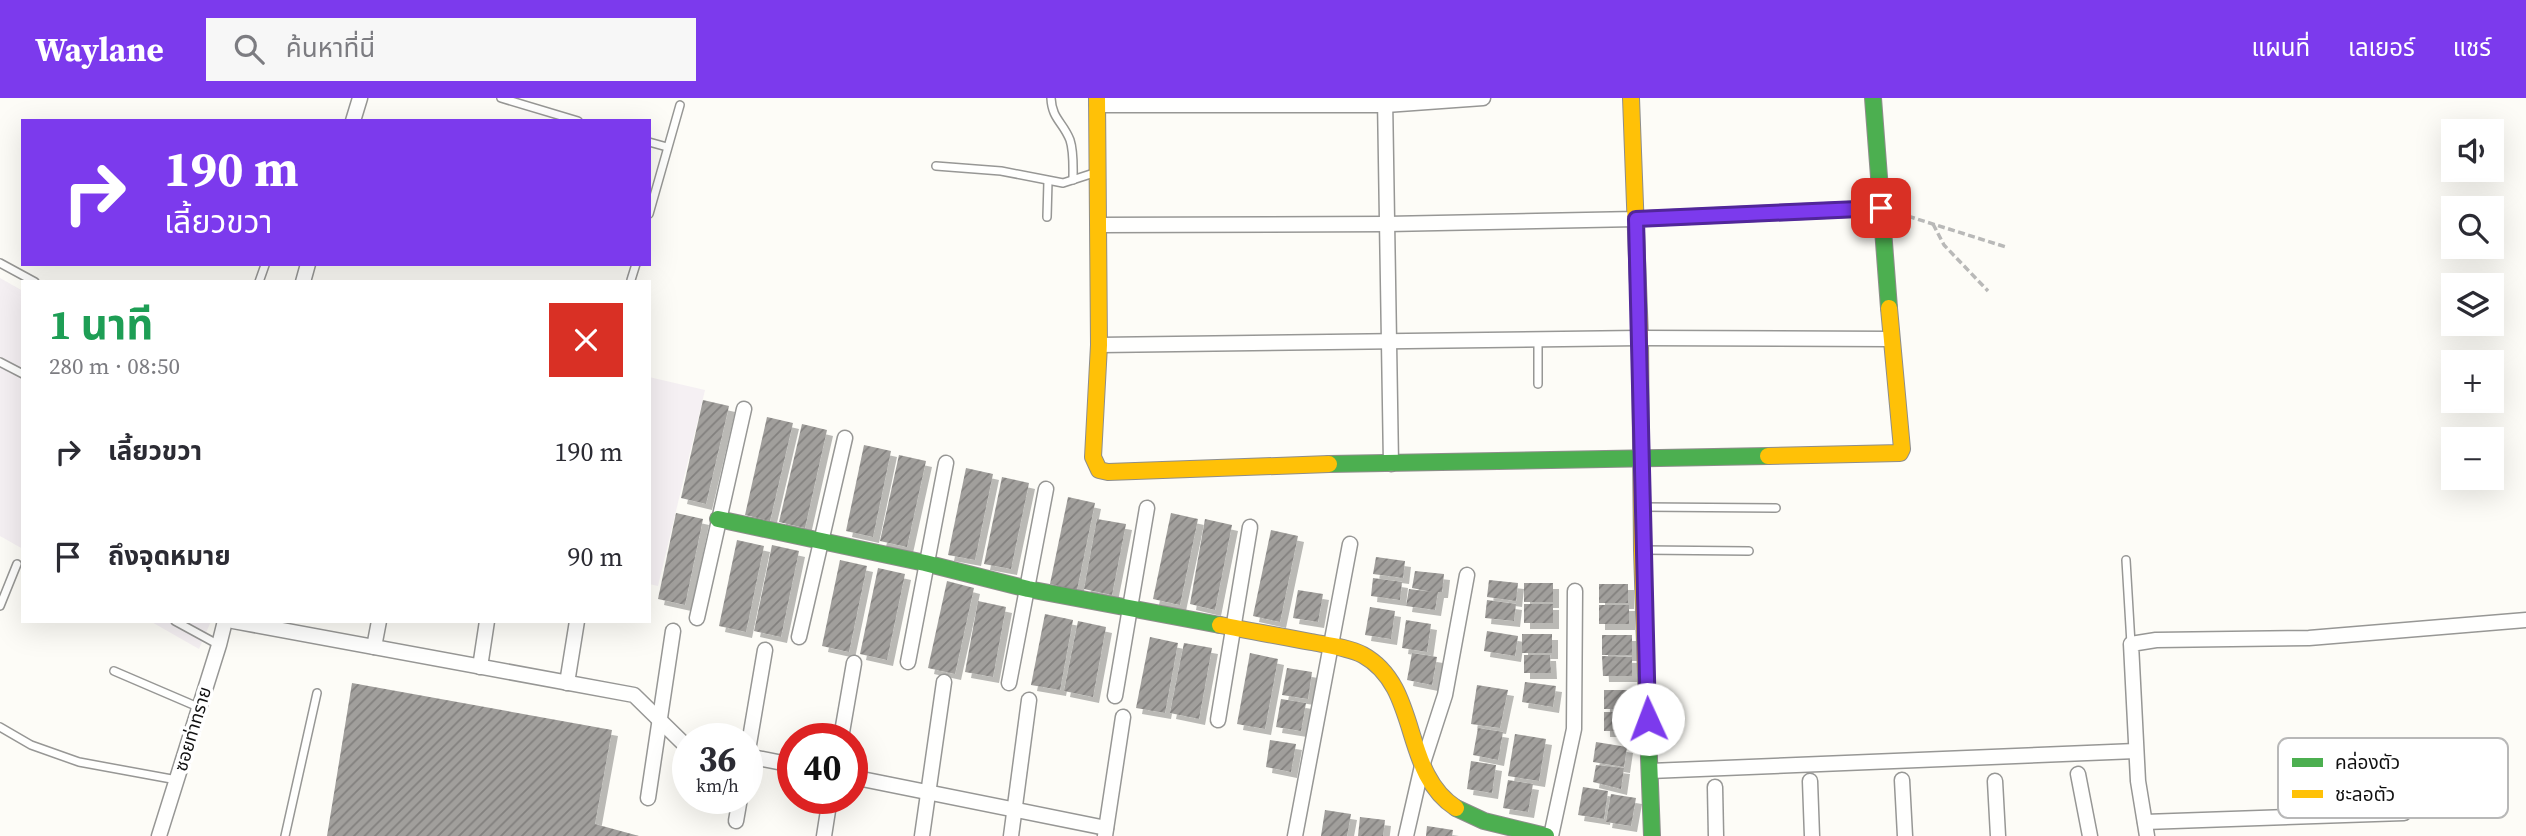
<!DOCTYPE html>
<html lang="th">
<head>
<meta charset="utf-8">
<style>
	body { margin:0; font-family:"Source Serif 4","Noto Sans Thai",serif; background:#f7f7f7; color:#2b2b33; height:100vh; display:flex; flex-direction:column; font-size:26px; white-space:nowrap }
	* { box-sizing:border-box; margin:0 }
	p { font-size:23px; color:#7c7c81 }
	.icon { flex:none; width:38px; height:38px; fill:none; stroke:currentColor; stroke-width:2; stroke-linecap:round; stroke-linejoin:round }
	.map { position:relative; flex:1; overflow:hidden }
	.sheet { position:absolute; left:21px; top:182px; width:630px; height:343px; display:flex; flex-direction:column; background:#fff; border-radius:0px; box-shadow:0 7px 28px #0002 }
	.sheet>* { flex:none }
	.guide { position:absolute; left:21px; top:21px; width:630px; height:147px; border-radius:0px; box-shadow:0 7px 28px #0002; background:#7c3aed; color:#fff; overflow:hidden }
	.tools { position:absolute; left:2441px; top:21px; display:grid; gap:14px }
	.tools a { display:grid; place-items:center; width:63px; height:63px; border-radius:0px; background:#fff; box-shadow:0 7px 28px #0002; font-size:35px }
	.speed { position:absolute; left:672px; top:625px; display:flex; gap:14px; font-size:35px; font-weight:700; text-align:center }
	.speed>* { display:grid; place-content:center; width:91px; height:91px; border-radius:50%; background:#fff; box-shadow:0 7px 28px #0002; line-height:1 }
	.speed small { font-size:18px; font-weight:400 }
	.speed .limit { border:10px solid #d22; background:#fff; color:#111 }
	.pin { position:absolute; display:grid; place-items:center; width:60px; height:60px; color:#fff; margin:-30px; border-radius:14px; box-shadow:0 4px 10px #0006 }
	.me { position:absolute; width:77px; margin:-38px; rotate:358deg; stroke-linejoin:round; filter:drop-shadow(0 0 5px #0008) }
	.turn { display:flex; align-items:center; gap:24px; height:147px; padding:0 28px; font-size:32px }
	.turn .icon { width:91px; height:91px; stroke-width:2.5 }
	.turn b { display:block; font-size:49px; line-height:60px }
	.round { display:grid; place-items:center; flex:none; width:74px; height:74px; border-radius:0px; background:#f7f7f7 }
	.head { display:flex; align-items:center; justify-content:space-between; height:119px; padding:0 28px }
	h1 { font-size:42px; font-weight:700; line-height:52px; color:#1e9e55 }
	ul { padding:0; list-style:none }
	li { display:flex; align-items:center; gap:21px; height:105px; padding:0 28px }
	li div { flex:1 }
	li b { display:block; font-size:26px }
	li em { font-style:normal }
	header { display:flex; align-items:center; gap:42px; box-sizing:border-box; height:98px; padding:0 35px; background:#7c3aed; color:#fff }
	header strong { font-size:33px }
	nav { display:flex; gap:38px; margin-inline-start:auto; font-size:24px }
	.search { width:490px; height:63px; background:#f7f7f7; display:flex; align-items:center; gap:18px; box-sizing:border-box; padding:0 24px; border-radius:0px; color:#7c7c81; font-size:26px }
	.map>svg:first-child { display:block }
	.industrial { fill:#f5f0f3 }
	.building { fill:url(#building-hatch); filter:url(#shadow) }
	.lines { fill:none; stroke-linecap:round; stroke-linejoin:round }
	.lane-casing { stroke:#979795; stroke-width:10 }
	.street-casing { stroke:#979795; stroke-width:17 }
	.fast-casing { stroke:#8e8d8b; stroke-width:18 }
	.slow-casing { stroke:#8e8d8b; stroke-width:18 }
	.path { stroke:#b9b9b8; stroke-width:3.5; stroke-dasharray:7 3.5; stroke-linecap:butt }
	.lane { stroke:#fffffe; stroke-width:7 }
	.street { stroke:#fffffe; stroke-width:14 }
	.fast { stroke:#4caf50; stroke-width:16 }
	.slow { stroke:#ffc107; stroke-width:16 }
	.route-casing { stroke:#51269a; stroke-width:18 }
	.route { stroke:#7c3aed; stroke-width:12 }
	.labels { text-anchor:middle; stroke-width:7; stroke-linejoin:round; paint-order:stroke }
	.street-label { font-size:18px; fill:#111; stroke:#fff }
	.key { fill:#fff; stroke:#b8b8b8; stroke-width:2 }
	.key-label { font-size:19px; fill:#111 }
</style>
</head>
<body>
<header>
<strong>Waylane</strong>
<div class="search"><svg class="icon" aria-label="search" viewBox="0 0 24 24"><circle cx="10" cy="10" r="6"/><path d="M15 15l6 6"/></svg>ค้นหาที่นี่</div>
<nav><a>แผนที่</a><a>เลเยอร์</a><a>แชร์</a></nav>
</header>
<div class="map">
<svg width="2526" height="738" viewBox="0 0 2526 738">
	<defs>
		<pattern id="building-hatch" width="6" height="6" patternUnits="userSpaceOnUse" patternTransform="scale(1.75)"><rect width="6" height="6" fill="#a19f9c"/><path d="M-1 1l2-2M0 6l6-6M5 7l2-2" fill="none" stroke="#82807e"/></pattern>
		<filter id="shadow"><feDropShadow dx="6" dy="6" stdDeviation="0" flood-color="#0004"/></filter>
	</defs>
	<rect width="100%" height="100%" fill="#fdfcf7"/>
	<!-- industrial -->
	<g class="industrial">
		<polygon points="0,180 23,193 23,451 0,438"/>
		<polygon points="649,279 705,292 658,488 649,486"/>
		<polygon points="150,523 211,523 199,551"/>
	</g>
	<!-- building -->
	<g class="building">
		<polygon points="703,302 729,308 706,406 681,400"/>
		<polygon points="767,319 793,325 770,423 745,417"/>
		<polygon points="802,326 827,332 805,430 779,424"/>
		<polygon points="864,347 891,353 873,439 846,433"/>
		<polygon points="899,357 926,363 907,449 880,443"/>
		<polygon points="966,370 993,376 975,462 948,457"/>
		<polygon points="1002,379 1029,385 1011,471 984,466"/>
		<polygon points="1068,399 1095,405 1077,492 1050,486"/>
		<polygon points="676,415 703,421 685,507 658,501"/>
		<polygon points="1171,415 1198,421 1180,507 1153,501"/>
		<polygon points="1097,421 1126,426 1112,497 1084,491"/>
		<polygon points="1205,421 1232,427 1215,512 1190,506"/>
		<polygon points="1271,432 1298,438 1280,524 1253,518"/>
		<polygon points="737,442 764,448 746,534 719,528"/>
		<polygon points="772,447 799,453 781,539 754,533"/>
		<polygon points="1376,459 1405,463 1403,480 1373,476"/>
		<polygon points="840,462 867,468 849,554 822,548"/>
		<polygon points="878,470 905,476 887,562 860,556"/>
		<polygon points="1415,473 1444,476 1442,494 1438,494 1435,512 1406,508 1409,491 1432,494 1412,490"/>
		<polygon points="1373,480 1402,484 1400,502 1371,498"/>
		<polygon points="1489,482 1518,485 1516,503 1487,499"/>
		<polygon points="947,483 974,490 955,576 928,570"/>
		<rect x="1524" y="485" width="29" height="19"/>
		<rect x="1599" y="486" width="29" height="19"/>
		<polygon points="1298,492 1323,496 1318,524 1293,520"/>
		<polygon points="1487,502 1516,506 1514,523 1485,520"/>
		<polygon points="978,503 1006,509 993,579 965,574"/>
		<rect x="1524" y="506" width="29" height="19"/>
		<rect x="1599" y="507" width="30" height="19"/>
		<polygon points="1370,509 1395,513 1391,541 1365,537"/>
		<polygon points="1045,516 1073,522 1060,592 1031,587"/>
		<polygon points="1406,522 1431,526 1427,554 1402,550"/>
		<polygon points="1078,523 1106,529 1093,599 1064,593"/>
		<polygon points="1487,533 1518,538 1515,558 1484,553"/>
		<rect x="1522" y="536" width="30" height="19"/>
		<rect x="1602" y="537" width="30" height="20"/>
		<polygon points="1150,539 1178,545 1165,615 1136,610"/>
		<polygon points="1184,545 1212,550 1199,621 1170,615"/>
		<polygon points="1250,555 1278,561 1265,631 1237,626"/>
		<polygon points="1412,555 1437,559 1432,587 1407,582"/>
		<polygon points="1524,557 1550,557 1551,575 1524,575"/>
		<polygon points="1602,558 1632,559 1632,578 1603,578"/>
		<polygon points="1287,570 1312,574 1308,601 1282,597"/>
		<polygon points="1525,584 1556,588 1553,609 1522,604"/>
		<polygon points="352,585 612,632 595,726 639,738 327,738"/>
		<polygon points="1477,587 1508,592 1500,630 1471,626"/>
		<rect x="1604" y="592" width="29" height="19"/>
		<polygon points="1281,601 1306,605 1301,633 1276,629"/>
		<rect x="1604" y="614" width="30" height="19"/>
		<polygon points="1478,630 1503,634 1498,662 1473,657"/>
		<polygon points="1515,636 1546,641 1539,683 1508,678"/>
		<polygon points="1270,642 1296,646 1291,674 1266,669"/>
		<polygon points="1596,644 1627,649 1624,669 1593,664"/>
		<polygon points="1471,663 1496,667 1492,695 1467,691"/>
		<polygon points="1596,667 1624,670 1621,691 1593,684"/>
		<polygon points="1508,682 1533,686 1528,714 1503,710"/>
		<polygon points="1583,689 1608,693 1604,721 1578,717"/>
		<polygon points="1611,696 1636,700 1631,728 1606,724"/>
		<polygon points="1325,712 1351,716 1347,738 1321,738"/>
		<polygon points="1360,719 1385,722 1383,738 1358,738"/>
		<polygon points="1427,728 1453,732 1452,738 1426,738"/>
	</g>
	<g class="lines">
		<!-- lane casing -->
		<g class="lane-casing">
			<g id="lane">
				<polyline points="501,0 578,23"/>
				<path d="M1051,0C1052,21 1063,24 1070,42C1074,54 1073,70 1073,82"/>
				<polyline points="649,44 667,49"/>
				<polyline points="936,68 1001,73 1063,85 1097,74"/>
				<polyline points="649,116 680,7"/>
				<polyline points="1047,119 1048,83"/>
				<polyline points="0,165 35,184"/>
				<polyline points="631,182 636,166"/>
				<polyline points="259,184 265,167"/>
				<polyline points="0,264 23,276"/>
				<polyline points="1538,286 1538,241"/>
				<polyline points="1642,409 1776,410"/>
				<polyline points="1643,452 1749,453"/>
				<polyline points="2126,462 2131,546"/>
				<polyline points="0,508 17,466"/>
				<polyline points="175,523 219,547"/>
				<polyline points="114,573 198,609"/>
				<polyline points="0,629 31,647 79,664 177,682"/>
				<polyline points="285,738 317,595"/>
			</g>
		</g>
		<!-- street casing -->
		<g class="street-casing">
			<g id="street">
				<polyline points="1385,0 1391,366"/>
				<polyline points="1097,7 1386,7 1483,0"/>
				<polyline points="353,23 360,0"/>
				<polyline points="1099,127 1387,126 1636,121 1881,110"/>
				<polyline points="303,184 308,166"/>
				<polyline points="1099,247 1640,240 1891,241"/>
				<polyline points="697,520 744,311"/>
				<polyline points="233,523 634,597 684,646 688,646"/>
				<polyline points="799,539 845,340"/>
				<polyline points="374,549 379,523"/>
				<polyline points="765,552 747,658 793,667"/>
				<polyline points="908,564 946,365"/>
				<polyline points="480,569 487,523"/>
				<polyline points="567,585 577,523"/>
				<polyline points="1009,585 1046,391"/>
				<polyline points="1115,598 1147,410"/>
				<polyline points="1218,622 1250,429"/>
				<polyline points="841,640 854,565"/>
				<polyline points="1650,673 2136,653"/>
				<polyline points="2078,676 2090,738"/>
				<polyline points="852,679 1106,730"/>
				<polyline points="1902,682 1905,738"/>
				<polyline points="1810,683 1812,738"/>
				<polyline points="1995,683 1998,738"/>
				<polyline points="1715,689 1716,738"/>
				<polyline points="648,700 673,533"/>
				<polyline points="736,723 740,700"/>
				<polyline points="2145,724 2404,715"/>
				<polyline points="159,738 219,547 225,523"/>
				<polyline points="824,738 830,700"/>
				<polyline points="922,738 944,584"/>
				<polyline points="1011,738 1029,602"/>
				<polyline points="1105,738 1123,619"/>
				<polyline points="1295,738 1350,446"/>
				<polyline points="1406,738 1422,668 1445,597 1467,477"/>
				<polyline points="1551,738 1574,631 1575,493"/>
				<polyline points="2147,738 2138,683 2131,546 2156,542 2309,540 2526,522"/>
			</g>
		</g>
		<!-- fast casing -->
		<g class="fast-casing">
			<g id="fast">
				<polyline points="1873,0 1889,210"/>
				<polyline points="1329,366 1768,358"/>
				<polyline points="718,421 925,465 1028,491 1220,527"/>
				<polyline points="1647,608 1652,738"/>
				<polyline points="1456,710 1484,723 1546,738"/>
			</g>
		</g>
		<!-- slow casing -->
		<g class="slow-casing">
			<g id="slow">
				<polyline points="1097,0 1099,247 1093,359 1099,372 1108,374 1329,366"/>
				<polyline points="1631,0 1640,240 1642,452 1647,608"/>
				<polyline points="1768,358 1900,355 1902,351 1889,210"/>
				<path d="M1220,527C1250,533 1280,538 1311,544C1327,547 1348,549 1363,557C1421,589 1401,675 1456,710"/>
			</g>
		</g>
		<!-- path -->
		<g class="path">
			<polyline points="1898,115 2006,149"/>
			<polyline points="1933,126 1944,147 1988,193"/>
		</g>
		<!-- lane -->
		<use href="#lane" class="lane"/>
		<!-- street -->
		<use href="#street" class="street"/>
		<!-- fast -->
		<use href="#fast" class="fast"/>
		<!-- slow -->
		<use href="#slow" class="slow"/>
	</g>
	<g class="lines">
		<!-- route casing -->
		<g class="route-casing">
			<polyline id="route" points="1648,621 1636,121 1881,110"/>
		</g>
		<!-- route -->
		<use href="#route" class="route"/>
	</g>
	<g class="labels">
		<!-- street labels -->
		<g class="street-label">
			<text transform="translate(193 631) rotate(-73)" y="6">ซอยท่าทราย</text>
		</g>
	</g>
	<!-- legend -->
	<rect x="2278" y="640" width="230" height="80" rx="10" class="key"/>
	<rect x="2292" y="660" width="31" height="9" fill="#4caf50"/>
	<rect x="2292" y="692" width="31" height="8" fill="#ffc107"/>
	<g class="key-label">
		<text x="2335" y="671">คล่องตัว</text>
		<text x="2335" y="703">ชะลอตัว</text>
	</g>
</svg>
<div class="tools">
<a><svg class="icon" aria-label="sound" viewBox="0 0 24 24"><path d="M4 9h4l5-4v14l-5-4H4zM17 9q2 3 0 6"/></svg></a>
<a><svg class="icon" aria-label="search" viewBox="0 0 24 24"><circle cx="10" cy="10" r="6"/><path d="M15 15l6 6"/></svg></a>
<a><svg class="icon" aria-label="layers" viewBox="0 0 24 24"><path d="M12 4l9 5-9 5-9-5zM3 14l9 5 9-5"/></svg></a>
<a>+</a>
<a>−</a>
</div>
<div class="speed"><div>36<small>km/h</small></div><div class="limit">40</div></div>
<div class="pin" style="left:1881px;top:110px;background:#d93025"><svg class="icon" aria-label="arrive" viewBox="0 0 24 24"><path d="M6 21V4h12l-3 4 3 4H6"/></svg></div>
<svg class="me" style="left:1648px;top:621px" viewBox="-20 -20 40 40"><circle r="19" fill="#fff"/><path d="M0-13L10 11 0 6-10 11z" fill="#7c3aed"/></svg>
<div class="guide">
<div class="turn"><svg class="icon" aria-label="right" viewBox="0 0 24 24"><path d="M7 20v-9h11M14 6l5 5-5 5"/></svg><div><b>190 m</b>เลี้ยวขวา</div></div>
</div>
<section class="sheet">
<div class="head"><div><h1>1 นาที</h1><p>280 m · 08:50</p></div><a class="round" style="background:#d93025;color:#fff"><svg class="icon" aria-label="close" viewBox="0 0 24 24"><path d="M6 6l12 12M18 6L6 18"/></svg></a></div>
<ul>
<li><svg class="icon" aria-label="right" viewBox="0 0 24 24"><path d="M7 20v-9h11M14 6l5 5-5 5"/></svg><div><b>เลี้ยวขวา</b></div><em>190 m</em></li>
<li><svg class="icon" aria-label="arrive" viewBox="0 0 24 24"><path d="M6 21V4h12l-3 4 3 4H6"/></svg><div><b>ถึงจุดหมาย</b></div><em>90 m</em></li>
</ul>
</section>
</div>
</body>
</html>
